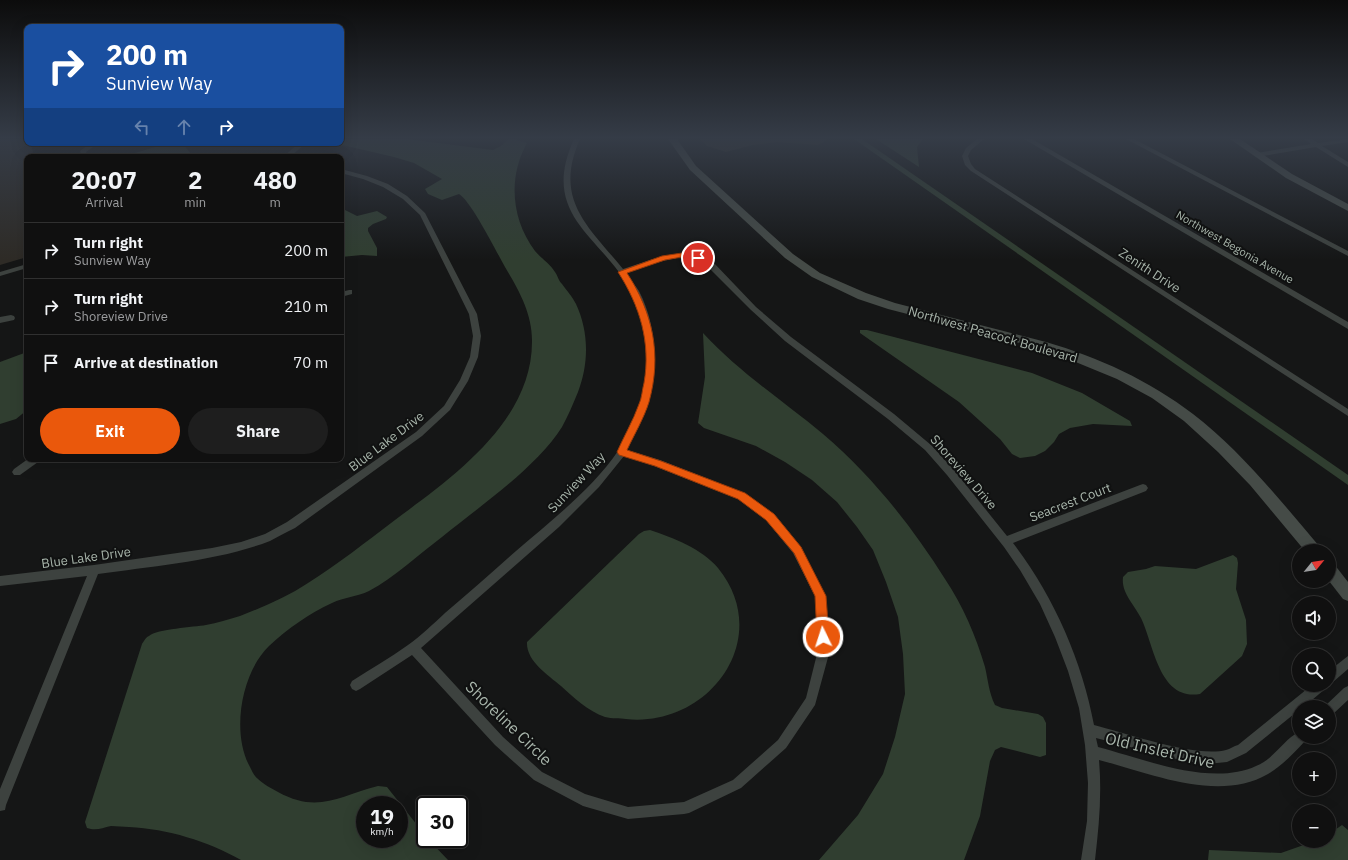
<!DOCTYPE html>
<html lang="en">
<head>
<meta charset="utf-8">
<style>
	body { margin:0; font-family:"IBM Plex Sans",sans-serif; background:#1e1e1e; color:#f1f3f6; height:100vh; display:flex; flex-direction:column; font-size:15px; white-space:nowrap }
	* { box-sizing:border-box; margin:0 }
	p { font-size:13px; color:#9c9d9f }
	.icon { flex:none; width:22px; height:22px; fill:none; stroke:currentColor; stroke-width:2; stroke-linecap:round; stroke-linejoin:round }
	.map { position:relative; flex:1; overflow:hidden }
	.drawer { position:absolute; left:24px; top:154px; width:320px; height:308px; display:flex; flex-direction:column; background:#101010; border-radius:8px; box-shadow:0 4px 16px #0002,0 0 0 1px #303030 }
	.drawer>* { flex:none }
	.top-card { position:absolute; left:24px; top:24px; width:320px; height:122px; border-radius:8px; box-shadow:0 4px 16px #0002,0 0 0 1px #303030; background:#1a4fa0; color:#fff; overflow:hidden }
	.needle { width:26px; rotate:60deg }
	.controls { position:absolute; left:1292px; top:544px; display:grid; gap:8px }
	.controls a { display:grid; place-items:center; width:44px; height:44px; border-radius:50%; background:#101010; box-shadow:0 4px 16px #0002,0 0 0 1px #303030; font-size:20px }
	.speed { position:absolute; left:356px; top:796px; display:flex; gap:8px; font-size:20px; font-weight:700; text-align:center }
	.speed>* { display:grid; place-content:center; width:52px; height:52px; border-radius:50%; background:#101010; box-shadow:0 4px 16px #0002,0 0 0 1px #303030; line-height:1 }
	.speed small { font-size:10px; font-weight:400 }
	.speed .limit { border:2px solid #111; border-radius:6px; background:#fff; color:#111 }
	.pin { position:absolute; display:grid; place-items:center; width:34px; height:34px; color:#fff; margin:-17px; border:2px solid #fff; border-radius:50%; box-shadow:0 1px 4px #0007 }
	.me { position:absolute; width:44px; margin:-22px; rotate:356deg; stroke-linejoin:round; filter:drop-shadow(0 0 3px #0008) }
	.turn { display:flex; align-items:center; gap:14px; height:84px; padding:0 16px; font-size:18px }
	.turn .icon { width:52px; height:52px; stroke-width:2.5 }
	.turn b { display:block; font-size:28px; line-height:34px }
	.lanes { display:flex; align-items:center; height:38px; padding:0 16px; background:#0003; justify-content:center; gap:20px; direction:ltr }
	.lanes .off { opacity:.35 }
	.eta { display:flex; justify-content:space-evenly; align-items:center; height:68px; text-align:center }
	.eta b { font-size:24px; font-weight:800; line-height:28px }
	.action { display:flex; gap:8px; margin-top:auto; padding:8px 16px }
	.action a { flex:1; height:46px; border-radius:24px; background:#ea580c; color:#fff; font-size:16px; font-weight:800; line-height:46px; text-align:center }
	.action a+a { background:#1e1e1e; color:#f1f3f6 }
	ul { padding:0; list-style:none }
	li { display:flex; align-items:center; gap:12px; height:56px; padding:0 16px; border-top:1px solid #303030 }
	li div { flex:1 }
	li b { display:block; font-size:15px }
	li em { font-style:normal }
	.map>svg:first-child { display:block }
	.green { fill:#2e2b26 }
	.water { fill:#303e30; fill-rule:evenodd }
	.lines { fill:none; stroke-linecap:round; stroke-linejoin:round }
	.canal { fill:#303e30; fill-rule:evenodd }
	.street { fill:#3d423f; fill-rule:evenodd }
	.secondary { fill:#454b47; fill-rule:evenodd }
	.route { fill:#ea580c; stroke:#983908 }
	.labels { text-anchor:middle; stroke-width:4; stroke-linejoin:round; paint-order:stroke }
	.far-street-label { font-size:11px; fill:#a8b5ab; stroke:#101111 }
	.street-label { font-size:13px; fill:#a8b5ab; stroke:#101111 }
	.near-street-label { font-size:16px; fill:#a8b5ab; stroke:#101111 }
</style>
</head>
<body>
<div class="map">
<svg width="1348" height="860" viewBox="0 0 1348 860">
	<rect width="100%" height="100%" fill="#151616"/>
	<!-- green -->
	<g class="green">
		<polygon points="0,139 27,139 27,143 31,143 34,157 27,157 27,257 0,265"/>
		<polygon points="700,139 826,139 824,142 818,145 777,142 753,145 726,152 707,146"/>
	</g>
	<!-- water -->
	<g class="water">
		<path d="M341,139H407L493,150L501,146L507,140L514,139L527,143C508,177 511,219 535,251C541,258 550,264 555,272C558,276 558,280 562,284C567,291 572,296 576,304C589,332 589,363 578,392C573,404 568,416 562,427C536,468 480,506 442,537C418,555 395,577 369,591C357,597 344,597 332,603C310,613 287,629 269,646C241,673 231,733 250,767C252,771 254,776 258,779C263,784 271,788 278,792C318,814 339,796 378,786L387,787L425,835V839H428L448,860H241C207,841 168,829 129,827C123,827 117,826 111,826C102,828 96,831 87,828L85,822L142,644C144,641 146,637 149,636C157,629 194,627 206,625C217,623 229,619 240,616C263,607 287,597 308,583C338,564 366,542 395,520C453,477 533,421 532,340C532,313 518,289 505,267C496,251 471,201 459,194L442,200L428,194L425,189L442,179L414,163L394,157L338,144L337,143H341ZM365,805H399V839H365Z"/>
		<polygon points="876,139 923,139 917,147 919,167"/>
		<polygon points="169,143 183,144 191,154 198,157 133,157 132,155 135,153"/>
		<polygon points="341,208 357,216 377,211 387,217 386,219 373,224 368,228 368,231 377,248 377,256 362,255 341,257"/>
		<polygon points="860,330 867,330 1032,373 1082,393 1130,421 1132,426 1093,424 1070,428 1059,434 1054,442 1045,451 1035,456 1020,458 1012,454 1000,439 959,402 870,340 860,333"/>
		<path d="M703,333C739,372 782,400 823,434C872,476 911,525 945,579C963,606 976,636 985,667C988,680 989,693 995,705L1002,708L1038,714L1043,717L1046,723V755L1040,757L1001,747L995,750L990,761L980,816L964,860H819L858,815L883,774L895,737L905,694L903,654L898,617L886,582L873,550L857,527L837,502L812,480L785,462L756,446L704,428L698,423L705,377Z"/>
		<polygon points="27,352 27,410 16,419 0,424 0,362"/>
		<path d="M650,530C673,538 701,548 718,568C775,638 709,728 626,719C620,718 612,719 605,717C588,711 574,698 561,686C548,675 526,661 527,642L639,534L644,531Z"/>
		<path d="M1233,555L1237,558L1238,563L1236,589L1246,620L1247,644L1242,656L1200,694C1159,701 1154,645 1141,618C1134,604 1121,593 1123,577L1128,572L1146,569L1155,566L1196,569Z"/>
		<polygon points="1342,825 1348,830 1348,860 1208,860 1209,850 1281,853 1315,841 1329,841 1329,834"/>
	</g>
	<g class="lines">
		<!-- canal -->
		<polygon class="canal" points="854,139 862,139 1348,475 1348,485"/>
		<!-- street -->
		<g class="street">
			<path d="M574,139H580C553,200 588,226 623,269L653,259L677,254L698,257L713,262L756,307L791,337L894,414L931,445L954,470L1007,536L1140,485L1143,484L1146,485L1148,488L1146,491L1013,543C1053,595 1082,660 1094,725C1126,733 1196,758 1226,750C1230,749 1234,746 1238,745L1312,685H1327L1325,689L1312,700L1315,703L1317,707H1299V710L1246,753L1227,762L1207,764L1184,761L1096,738L1098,747C1144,759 1211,787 1256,766C1274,759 1284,739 1299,732V737H1307L1305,741C1294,753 1283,765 1268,774C1218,803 1150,773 1099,760C1102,794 1099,826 1095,860H1081L1087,821L1088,783L1085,745L1079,708L1068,671L1055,637L1040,604L1020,570L1004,547L947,475L925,450L888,419L785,341L751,310L707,266L696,260L677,258L658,262L626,273C630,279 635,285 639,291C656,324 659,366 649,402C644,418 634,435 627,450L660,460L744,493L774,514L801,547L825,596L830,650L815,705L786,748L741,788L689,813L684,814L628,819L583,806L534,780L495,745L412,655L360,689L356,691L352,689L350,685L352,681C370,669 390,658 408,645C421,636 433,624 445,613C469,593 492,572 516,551C551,521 592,489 618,451C622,444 625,436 628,429C632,420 637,412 640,403C651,368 648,323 631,291C601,235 539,216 574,139ZM624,456L654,466L738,499L766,520L793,553L815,596L818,650L806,698L778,740L733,780L684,802L628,807L585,794L542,772L503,737L421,648L559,527L599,487Z"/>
			<polygon points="977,139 984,139 971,150 968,156 971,164 975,169 1348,409 1348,416 971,171 965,165 962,156 966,148"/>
			<polygon points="1024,139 1032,139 1348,322 1348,329"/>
			<polygon points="1126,139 1134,139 1348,251 1348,256"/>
			<polygon points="1304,139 1312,139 1318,143 1348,139 1348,142 1322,146 1348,162 1348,167 1316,147 1257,157 1254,155 1257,153 1311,144"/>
			<polygon points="91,143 98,143 86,152 88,157 82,157 80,151"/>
			<polygon points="299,143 306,143 290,157 283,157"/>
			<path d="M341,169L367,176L388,184L407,196L425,213L477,314L481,336L478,357L468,381L450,410L422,436L295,528C286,532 278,537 270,541C218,561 153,566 98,574L6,805L5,810L0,811V789L87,576L0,586V576L94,565L212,548L241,542L265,534L287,522L416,432L444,406L460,380L470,357L473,336L469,314L420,215L403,199L383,187L363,179L341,173Z"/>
			<polygon points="27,264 27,268 0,276 0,272"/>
			<polygon points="349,290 352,290 352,294 341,297 341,292"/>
			<polygon points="11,315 14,316 15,318 14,320 0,323 0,317"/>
			<polygon points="28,459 40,459 38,462 20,475 14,475 12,472 14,469"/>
			<polygon points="1348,656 1348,669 1333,682 1329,684 1329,671"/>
			<polygon points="1348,686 1348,700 1333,714 1329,716 1329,707 1324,707 1325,706 1344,688"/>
		</g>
		<!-- secondary -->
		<g class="secondary">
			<path d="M668,139H677L696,166L793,254L820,273L866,293L895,303L1046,342C1098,357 1150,381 1193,414C1241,451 1280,500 1319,546L1321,551H1305L1250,485L1218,452L1184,421L1152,398L1117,379L1061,356L1043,349L888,309L858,299L812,277L785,258L690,170Z"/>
			<polygon points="1230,139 1240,139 1292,174 1348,204 1348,211 1286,178"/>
			<polygon points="1329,562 1334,564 1348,582 1348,601 1343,599 1329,581"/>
		</g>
	</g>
	<!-- sky -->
	<linearGradient id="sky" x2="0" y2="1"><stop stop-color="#0c0c0c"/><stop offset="0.53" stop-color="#353c47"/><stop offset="1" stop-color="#353c47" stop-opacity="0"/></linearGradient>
	<rect width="1348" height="260" fill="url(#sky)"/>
	<!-- route -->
	<path class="route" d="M682,253L701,256L702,258L698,260L682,257L665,260L627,273C653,313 662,355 649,402C644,418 634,435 627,450L661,461L745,493L774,514L801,547L826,596L829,637L827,640L823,642L819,640L817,637L815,596L794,553L766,520L738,499L655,466L619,455L617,452C624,436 633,421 639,404C642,398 642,390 644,383C651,343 640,306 618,272L662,256Z"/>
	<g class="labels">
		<!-- far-street labels -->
		<g class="far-street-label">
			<text transform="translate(1235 247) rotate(30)" y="4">Northwest Begonia Avenue</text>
		</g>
		<!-- street labels -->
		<g class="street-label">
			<text transform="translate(1150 270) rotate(33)" y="5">Zenith Drive</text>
			<text transform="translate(993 334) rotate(16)" y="5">Northwest Peacock Boulevard</text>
			<text transform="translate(386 441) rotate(-37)" y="5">Blue Lake Drive</text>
			<text transform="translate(964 472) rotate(49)" y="5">Shoreview Drive</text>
			<text transform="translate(576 482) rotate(-47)" y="5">Sunview Way</text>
			<text transform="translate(1070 502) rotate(-21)" y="5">Seacrest Court</text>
			<text transform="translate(86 557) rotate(-8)" y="5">Blue Lake Drive</text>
		</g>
		<!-- near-street labels -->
		<g class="near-street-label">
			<text transform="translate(509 723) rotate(44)" y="6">Shoreline Circle</text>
			<text transform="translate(1160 750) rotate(13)" y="6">Old Inslet Drive</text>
		</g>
	</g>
</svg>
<div class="controls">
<a><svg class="needle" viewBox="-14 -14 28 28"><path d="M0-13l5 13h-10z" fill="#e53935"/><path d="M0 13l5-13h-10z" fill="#9c9d9f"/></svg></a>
<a><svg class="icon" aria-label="sound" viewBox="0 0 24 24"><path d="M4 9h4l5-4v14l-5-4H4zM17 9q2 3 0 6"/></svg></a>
<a><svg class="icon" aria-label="search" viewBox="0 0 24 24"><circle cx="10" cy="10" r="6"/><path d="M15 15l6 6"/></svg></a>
<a><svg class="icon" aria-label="layers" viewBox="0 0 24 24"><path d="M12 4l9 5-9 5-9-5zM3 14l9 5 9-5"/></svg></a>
<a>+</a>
<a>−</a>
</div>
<div class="speed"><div>19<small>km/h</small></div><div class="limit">30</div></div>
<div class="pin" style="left:698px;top:258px;background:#d93025"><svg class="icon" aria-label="arrive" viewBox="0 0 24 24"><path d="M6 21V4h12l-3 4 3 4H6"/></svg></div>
<svg class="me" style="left:823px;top:637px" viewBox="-20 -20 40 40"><circle r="17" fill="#ea580c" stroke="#fff" stroke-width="3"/><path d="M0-11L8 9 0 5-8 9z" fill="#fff"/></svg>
<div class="top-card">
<div class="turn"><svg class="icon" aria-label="right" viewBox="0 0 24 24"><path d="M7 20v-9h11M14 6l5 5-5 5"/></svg><div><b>200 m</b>Sunview Way</div></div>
<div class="lanes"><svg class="icon off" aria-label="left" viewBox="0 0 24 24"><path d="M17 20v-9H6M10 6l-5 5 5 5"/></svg><svg class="icon off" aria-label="ahead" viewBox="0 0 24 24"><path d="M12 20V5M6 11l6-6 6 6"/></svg><svg class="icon" aria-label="right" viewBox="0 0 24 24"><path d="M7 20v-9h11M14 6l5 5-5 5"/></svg></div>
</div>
<section class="drawer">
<div class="eta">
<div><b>20:07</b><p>Arrival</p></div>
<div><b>2</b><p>min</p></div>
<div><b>480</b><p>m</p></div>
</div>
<ul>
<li><svg class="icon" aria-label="right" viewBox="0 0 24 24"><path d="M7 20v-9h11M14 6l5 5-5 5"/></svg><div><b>Turn right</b><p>Sunview Way</p></div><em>200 m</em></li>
<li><svg class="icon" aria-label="right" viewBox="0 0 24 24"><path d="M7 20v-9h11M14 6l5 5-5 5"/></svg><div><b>Turn right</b><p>Shoreview Drive</p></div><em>210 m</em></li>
<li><svg class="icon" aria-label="arrive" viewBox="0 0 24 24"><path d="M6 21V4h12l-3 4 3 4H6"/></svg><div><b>Arrive at destination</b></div><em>70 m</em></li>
</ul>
<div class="action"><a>Exit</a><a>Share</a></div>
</section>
</div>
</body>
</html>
